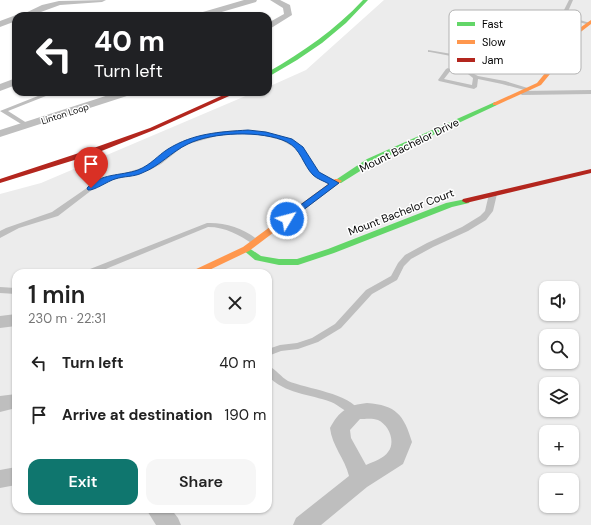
<!DOCTYPE html>
<html lang="en">
<head>
<meta charset="utf-8">
<style>
	body { margin:0; font-family:"DM Sans",sans-serif; background:#f6f6f6; color:#222; height:100vh; display:flex; flex-direction:column; font-size:15px; white-space:nowrap }
	* { box-sizing:border-box; margin:0 }
	p { font-size:13px; color:#767676 }
	.icon { flex:none; width:22px; height:22px; fill:none; stroke:currentColor; stroke-width:2; stroke-linecap:round; stroke-linejoin:round }
	.map { position:relative; flex:1; overflow:hidden }
	.side { position:absolute; left:12px; top:269px; width:260px; height:244px; display:flex; flex-direction:column; background:#fff; border-radius:12px; box-shadow:0 1px 3px #0004 }
	.side>* { flex:none }
	.hud { position:absolute; left:12px; top:12px; width:260px; height:84px; border-radius:12px; box-shadow:0 1px 3px #0004; background:#202124; color:#fff; overflow:hidden }
	.controls { position:absolute; left:539px; top:281px; display:grid; gap:8px }
	.controls a { display:grid; place-items:center; width:40px; height:40px; border-radius:8px; background:#fff; box-shadow:0 1px 3px #0004; font-size:20px }
	.pin { position:absolute; display:grid; place-items:center; width:34px; height:34px; color:#fff; margin:-41px -17px; border-radius:50% 50% 50% 0; rotate:-45deg; box-shadow:0 0 4px #0007 }
	.pin .icon { rotate:45deg }
	.me { position:absolute; width:44px; margin:-22px; rotate:53deg; stroke-linejoin:round; filter:drop-shadow(0 0 3px #0008) }
	.turn { display:flex; align-items:center; gap:14px; height:84px; padding:0 16px; font-size:18px }
	.turn .icon { width:52px; height:52px; stroke-width:2.5 }
	.turn b { display:block; font-size:28px; line-height:34px }
	.round { display:grid; place-items:center; flex:none; width:42px; height:42px; border-radius:12px; background:#f6f6f6 }
	.head { display:flex; align-items:center; justify-content:space-between; height:68px; padding:0 16px }
	h1 { font-size:24px; font-weight:600; line-height:30px }
	.action { display:flex; gap:8px; margin-top:auto; padding:8px 16px }
	.action a { flex:1; height:46px; border-radius:12px; background:#0f766e; color:#fff; font-size:16px; font-weight:600; line-height:46px; text-align:center }
	.action a+a { background:#f6f6f6; color:#222 }
	ul { padding:0; list-style:none }
	li { display:flex; align-items:center; gap:12px; height:52px; padding:0 16px }
	li div { flex:1 }
	li b { display:block; font-size:15px }
	li em { font-style:normal }
	.map>svg:first-child { display:block }
	.green { fill:#ececec; fill-rule:evenodd }
	.lines { fill:none; stroke-linecap:round; stroke-linejoin:round }
	.lane { fill:#bebebe; fill-rule:evenodd }
	.street { fill:#bebebe; fill-rule:evenodd }
	.fast { fill:#63d668; fill-rule:evenodd }
	.slow { fill:#ff974d; fill-rule:evenodd }
	.jam { fill:#b3261e; fill-rule:evenodd }
	.route { fill:#1a73e8; stroke:#114b97 }
	.labels { text-anchor:middle; stroke-width:3; stroke-linejoin:round; paint-order:stroke }
	.far-street-label { font-size:9px; fill:#000; stroke:#fff }
	.street-label { font-size:11px; fill:#000; stroke:#fff }
	.key { fill:#fff; stroke:#b2b2b2; stroke-width:1 }
	.key-label { font-size:11px; fill:#000 }
</style>
</head>
<body>
<div class="map">
<svg width="591" height="525" viewBox="0 0 591 525">
	<rect width="100%" height="100%" fill="#fff"/>
	<!-- green -->
	<path class="green" d="M384,0H591V525H0V194L41,183L255,92H268V87L306,70ZM16,273H268V509H16ZM546,288H572V314H546ZM546,336H572V362H546ZM546,384H572V410H546ZM546,432H572V458H546ZM546,480H572V506H546Z"/>
	<g class="lines">
		<!-- lane -->
		<g class="lane">
			<polygon points="569,0 573,0 566,16 590,23 590,25 563,18 511,35 481,39 460,40 458,39 460,38 481,37 510,33 561,16"/>
			<polygon points="428,50 482,59 483,60 474,74 478,76 505,81 531,89 528,91 502,84 478,79 477,87 474,89 439,81 438,80 446,69 448,68 451,70 444,79 472,85 473,78 468,74 477,61 430,52 428,52"/>
			<polygon points="591,90 591,94 522,95 519,93 522,91"/>
			<polygon points="48,92 56,92 8,111 30,125 30,127 26,127 0,111"/>
			<polygon points="236,130 266,132 294,142 304,149 318,172 338,183 337,184 335,185 328,183 316,176 297,149 281,140 256,134 236,134 217,136 185,145 161,164 150,170 101,183 58,216 19,228 0,238 0,231 6,228 52,212 97,181 145,167 156,161 176,145 186,140 217,132"/>
			<polygon points="493,192 497,194 493,211 486,220 468,231 433,247 411,259 404,266 397,280 372,294 341,328 318,342 298,349 281,351 268,356 268,349 280,345 297,343 312,338 335,324 366,290 391,276 398,263 405,255 427,243 462,227 480,216 485,211 489,194"/>
			<path d="M207,223C225,222 247,229 260,242L256,244H253C239,235 226,227 208,227L96,273H84L85,271Z"/>
			<polygon points="0,287 16,288 16,294 0,293"/>
			<path d="M268,366C276,369 281,377 288,381C307,389 350,393 360,412L359,415C351,417 339,405 331,402C310,394 285,394 268,376Z"/>
		</g>
		<!-- street -->
		<g class="street">
			<polygon points="106,0 102,2 60,5 30,16 19,16 42,5 59,1"/>
			<polygon points="244,0 257,0 256,2 208,16 195,16 196,14"/>
			<polygon points="270,0 280,0 290,5 292,15 268,30 268,23 284,14 283,8"/>
			<polygon points="16,15 18,16 16,16 16,21 0,27 0,21"/>
			<polygon points="16,78 16,85 0,91 0,84"/>
			<polygon points="118,92 134,92 133,94 0,137 0,130"/>
			<polygon points="16,314 16,326 0,328 0,316"/>
			<polygon points="16,394 16,408 0,412 0,396"/>
			<path d="M367,403C396,405 404,415 412,442L403,464L367,487L321,525H293L296,518L349,476C345,459 332,446 330,428C339,411 348,405 367,403ZM360,419C365,419 373,418 378,420C389,425 396,442 388,452C384,458 373,462 366,465L351,438L350,430Z"/>
			<polygon points="16,467 16,485 0,488 0,470"/>
			<polygon points="146,509 171,509 178,518 181,525 156,525"/>
		</g>
		<!-- fast -->
		<g class="fast">
			<path d="M363,0H368L346,23L322,43L297,60L268,77V72C303,52 335,30 363,0Z"/>
			<polygon points="495,102 497,103 497,105 373,163 341,183 338,183 334,181 367,159"/>
			<polygon points="466,199 470,201 469,203 452,207 334,253 298,265 279,265 255,260 242,249 246,246 261,256 279,259 297,259 328,249 446,203"/>
		</g>
		<!-- slow -->
		<g class="slow">
			<polygon points="591,20 591,24 578,34 568,52 541,85 497,105 493,105 493,103 537,83 564,50 574,32"/>
			<polygon points="335,179 338,179 342,181 249,251 203,273 190,273 192,271 243,247"/>
		</g>
		<!-- jam -->
		<g class="jam">
			<polygon points="230,92 238,92 154,130 94,154 0,183 0,179 88,150 150,128"/>
			<polygon points="591,169 591,173 466,203 462,201 463,199"/>
		</g>
	</g>
	<!-- route -->
	<path class="route" d="M248,130L266,132L292,139L303,147L319,172L339,183L290,220H284L283,219L284,217L329,184C324,181 317,179 313,175C303,165 301,149 287,142C262,130 212,132 188,144C171,152 160,166 142,173C134,177 124,176 115,179C108,181 94,191 88,190L87,188C100,173 121,176 138,170C152,164 157,156 168,149C194,133 219,132 248,130Z"/>
	<g class="labels">
		<!-- far-street labels -->
		<g class="far-street-label">
			<text transform="translate(65 114) rotate(-18)" y="3">Linton Loop</text>
		</g>
		<!-- street labels -->
		<g class="street-label">
			<text transform="translate(409 145) rotate(-26)" y="4">Mount Bachelor Drive</text>
			<text transform="translate(401 212) rotate(-21)" y="4">Mount Bachelor Court</text>
		</g>
	</g>
	<!-- legend -->
	<rect x="449" y="10" width="132" height="64" rx="6" class="key"/>
	<rect x="457" y="22" width="18" height="4" fill="#63d668"/>
	<rect x="457" y="40" width="18" height="4" fill="#ff974d"/>
	<rect x="457" y="58" width="18" height="4" fill="#b3261e"/>
	<g class="key-label">
		<text x="482" y="28">Fast</text>
		<text x="482" y="46">Slow</text>
		<text x="482" y="64">Jam</text>
	</g>
</svg>
<div class="controls">
<a><svg class="icon" aria-label="sound" viewBox="0 0 24 24"><path d="M4 9h4l5-4v14l-5-4H4zM17 9q2 3 0 6"/></svg></a>
<a><svg class="icon" aria-label="search" viewBox="0 0 24 24"><circle cx="10" cy="10" r="6"/><path d="M15 15l6 6"/></svg></a>
<a><svg class="icon" aria-label="layers" viewBox="0 0 24 24"><path d="M12 4l9 5-9 5-9-5zM3 14l9 5 9-5"/></svg></a>
<a>+</a>
<a>−</a>
</div>
<div class="pin" style="left:91px;top:188px;background:#d93025"><svg class="icon" aria-label="arrive" viewBox="0 0 24 24"><path d="M6 21V4h12l-3 4 3 4H6"/></svg></div>
<svg class="me" style="left:287px;top:219px" viewBox="-20 -20 40 40"><circle r="17" fill="#1a73e8" stroke="#fff" stroke-width="3"/><path d="M0-11L8 9 0 5-8 9z" fill="#fff"/></svg>
<div class="hud">
<div class="turn"><svg class="icon" aria-label="left" viewBox="0 0 24 24"><path d="M17 20v-9H6M10 6l-5 5 5 5"/></svg><div><b>40 m</b>Turn left</div></div>
</div>
<section class="side">
<div class="head"><div><h1>1 min</h1><p>230 m · 22:31</p></div><a class="round"><svg class="icon" aria-label="close" viewBox="0 0 24 24"><path d="M6 6l12 12M18 6L6 18"/></svg></a></div>
<ul>
<li><svg class="icon" aria-label="left" viewBox="0 0 24 24"><path d="M17 20v-9H6M10 6l-5 5 5 5"/></svg><div><b>Turn left</b></div><em>40 m</em></li>
<li><svg class="icon" aria-label="arrive" viewBox="0 0 24 24"><path d="M6 21V4h12l-3 4 3 4H6"/></svg><div><b>Arrive at destination</b></div><em>190 m</em></li>
</ul>
<div class="action"><a>Exit</a><a>Share</a></div>
</section>
</div>
</body>
</html>
